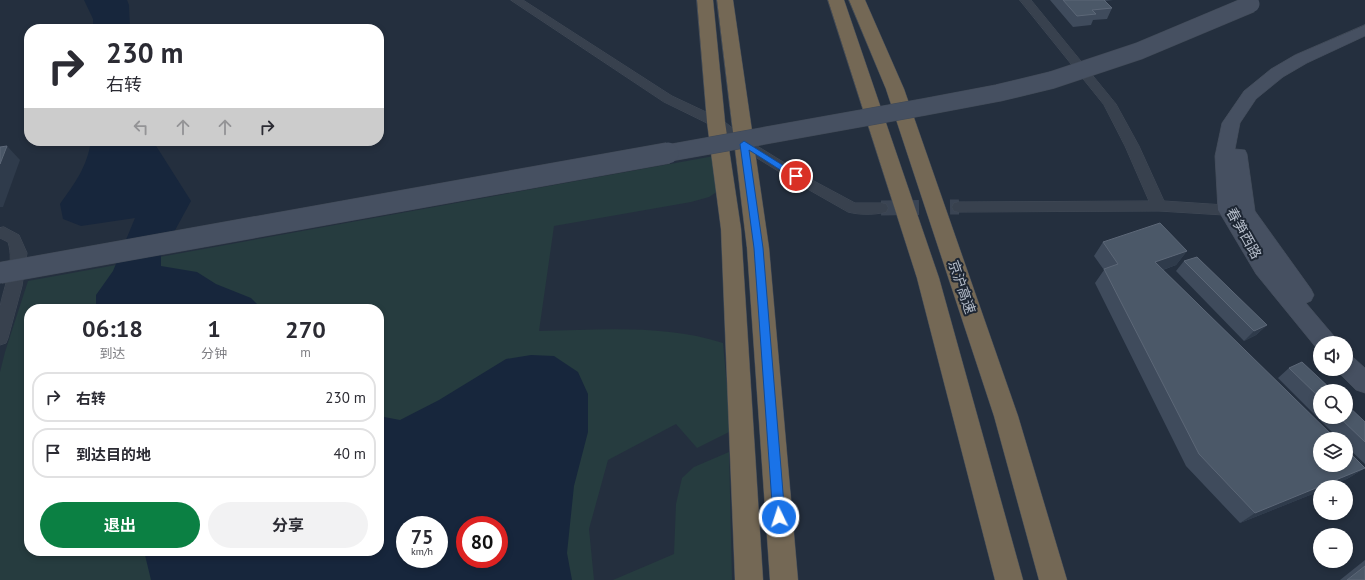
<!DOCTYPE html>
<html lang="zh">
<head>
<meta charset="utf-8">
<style>
	body { margin:0; font-family:"PT Sans","Noto Sans SC",sans-serif; background:#f2f2f3; color:#2b2b33; height:100vh; display:flex; flex-direction:column; font-size:15px; white-space:nowrap }
	* { box-sizing:border-box; margin:0 }
	p { font-size:13px; color:#7c7c81 }
	.icon { flex:none; width:22px; height:22px; fill:none; stroke:currentColor; stroke-width:2; stroke-linecap:round; stroke-linejoin:round }
	.map { position:relative; flex:1; overflow:hidden }
	.details { position:absolute; left:24px; top:304px; width:360px; height:252px; display:flex; flex-direction:column; background:#fff; border-radius:16px; box-shadow:0 2px 6px #0003 }
	.details>* { flex:none }
	.banner { position:absolute; left:24px; top:24px; width:360px; height:122px; border-radius:16px; box-shadow:0 2px 6px #0003; background:#fff; color:#2b2b33; overflow:hidden }
	.fabs { position:absolute; left:1313px; top:336px; display:grid; gap:8px }
	.fabs a { display:grid; place-items:center; width:40px; height:40px; border-radius:50%; background:#fff; box-shadow:0 2px 6px #0003; font-size:20px }
	.speed { position:absolute; left:396px; top:516px; display:flex; gap:8px; font-size:20px; font-weight:700; text-align:center }
	.speed>* { display:grid; place-content:center; width:52px; height:52px; border-radius:50%; background:#fff; box-shadow:0 2px 6px #0003; line-height:1 }
	.speed small { font-size:10px; font-weight:400 }
	.speed .limit { border:6px solid #d22; background:#fff; color:#111 }
	.pin { position:absolute; display:grid; place-items:center; width:34px; height:34px; color:#fff; margin:-17px; border:2px solid #fff; border-radius:50%; box-shadow:0 1px 4px #0007 }
	.me { position:absolute; width:44px; margin:-22px; rotate:356deg; stroke-linejoin:round; filter:drop-shadow(0 0 3px #0008) }
	.turn { display:flex; align-items:center; gap:14px; height:84px; padding:0 16px; font-size:18px }
	.turn .icon { width:52px; height:52px; stroke-width:2.5 }
	.turn b { display:block; font-size:28px; line-height:34px }
	.lanes { display:flex; align-items:center; height:38px; padding:0 16px; background:#0003; justify-content:center; gap:20px; direction:ltr }
	.lanes .off { opacity:.35 }
	.eta { display:flex; justify-content:space-evenly; align-items:center; height:68px; text-align:center }
	.eta b { font-size:24px; font-weight:700; line-height:28px }
	.primary-button { display:flex; gap:8px; margin-top:auto; padding:8px 16px }
	.primary-button a { flex:1; height:46px; border-radius:24px; background:#0b8043; color:#fff; font-size:16px; font-weight:700; line-height:46px; text-align:center }
	.primary-button a+a { background:#f2f2f3; color:#2b2b33 }
	ul { padding:0; list-style:none }
	li { display:flex; align-items:center; gap:12px; height:50px; margin:0 8px 6px; padding:0 8px; border:2px solid #e1e1e2; border-radius:16px }
	li div { flex:1 }
	li b { display:block; font-size:15px }
	li em { font-style:normal }
	.map>svg:first-child { display:block }
	.green { fill:#263c3f; fill-rule:evenodd }
	.water { fill:#17263c; fill-rule:evenodd }
	.lines { fill:none; stroke-linecap:round; stroke-linejoin:round }
	.street-tunnel { stroke:#3a4453; stroke-width:15; stroke-dasharray:15 8; stroke-linecap:butt }
	.street-casing { stroke:#414a57; stroke-width:1 }
	.secondary-casing { stroke:#414a57; stroke-width:1 }
	.highway-casing { stroke:#434c59; stroke-width:1 }
	.street { fill:#38414e; fill-rule:evenodd }
	.secondary { fill:#465061; fill-rule:evenodd }
	.highway { fill:#746855; fill-rule:evenodd }
	.secondary-bridge-far1-casing { stroke:#414a57; stroke-width:18; stroke-linecap:butt }
	.secondary-bridge-casing { stroke:#414a57; stroke-width:22; stroke-linecap:butt }
	.secondary-bridge-far1 { stroke:#465061; stroke-width:17 }
	.secondary-bridge { stroke:#465061; stroke-width:21 }
	.wall { fill:#3f4b5c }
	.shaded-wall { fill:#2f3b4b }
	.building { fill:#4b5868; stroke:#5c6777 }
	.route { fill:#1a73e8; stroke:#114b97 }
	.labels { text-anchor:middle; stroke-width:4; stroke-linejoin:round; paint-order:stroke }
	.street-label { font-size:14px; fill:#b4bcc9; stroke:#1d2633 }
</style>
</head>
<body>
<div class="map">
<svg width="1365" height="580" viewBox="0 0 1365 580">
	<rect width="100%" height="100%" fill="#242f3e"/>
	<!-- green -->
	<g class="green">
		<path d="M714,156L718,191L709,197L691,202L554,226L539,331C600,330 663,324 723,343L731,431L697,448L676,424L608,460L589,529L594,580H0V372L5,352L28,281ZM29,309H379V551H29ZM405,525H439V559H405ZM465,525H499V559H465Z"/>
		<polygon points="729,452 732,580 613,580 674,554 676,504 682,478 694,467"/>
	</g>
	<!-- water -->
	<g class="water">
		<polygon points="84,0 127,0 129,5 130,29 93,29 93,19"/>
		<path d="M91,141H153L191,201L161,256V266L197,272L216,284L251,298L262,309H96V295L113,271L135,218L81,226L63,219L60,204C75,183 87,167 91,141Z"/>
		<path d="M531,355L554,356L578,372L588,394V432L574,486L567,553L572,580H151L144,551H379V416L400,420L439,400L506,359ZM405,525H439V559H405ZM465,525H499V559H465Z"/>
	</g>
	<g class="lines">
		<!-- street-tunnel -->
		<polyline class="street-tunnel" points="881,208 959,207"/>
		<!-- street casing -->
		<g class="street-casing">
			<g id="street">
				<path d="M511,0H523L672,96L721,119L749,141L814,181L855,203H881L886,204L888,208L886,212C875,215 859,215 848,212L804,187L739,147L711,125L664,102Z"/>
				<polygon points="1020,0 1031,0 1116,104 1139,146 1164,201 1240,206 1245,207 1247,211 1245,215 1240,216 1159,211 959,212 954,211 952,207 954,203 959,202 1149,201 1125,146 1104,105"/>
				<path d="M4,227L19,235L27,253L22,286L8,338L6,343L0,345C0,333 0,319 0,307C4,285 15,264 8,242L0,238V228Z"/>
			</g>
		</g>
		<!-- secondary casing -->
		<g class="secondary-casing">
			<g id="secondary">
				<polygon points="1365,25 1365,36 1307,63 1283,77 1256,99 1240,123 1235,149 1245,150 1247,154 1255,211 1311,289 1314,295 1311,301 1306,303 1334,336 1338,343 1320,343 1320,351 1318,350 1256,274 1218,210 1215,156 1222,123 1244,91 1271,69 1295,55"/>
				<polygon points="1346,355 1354,358 1365,368 1365,393 1356,390 1338,372 1336,369 1346,369"/>
			</g>
		</g>
		<!-- highway casing -->
		<g class="highway-casing">
			<g id="highway">
				<polygon points="697,0 713,0 725,122 741,229 763,580 735,580 721,229 707,122"/>
				<polygon points="717,0 733,0 769,248 798,580 770,580 747,248"/>
				<polygon points="828,0 844,0 939,278 1023,580 995,580 917,278"/>
				<polygon points="849,0 865,0 904,89 1018,416 1067,580 1039,580 994,416 886,89"/>
			</g>
		</g>
		<!-- street -->
		<use href="#street" class="street"/>
		<!-- secondary -->
		<use href="#secondary" class="secondary"/>
		<!-- highway -->
		<use href="#highway" class="highway"/>
		<!-- secondary-bridge-far1 casing -->
		<g class="secondary-bridge-far1-casing">
			<polyline id="secondary-bridge-far1" points="663,154 924,107 998,93 1052,80 1139,51 1251,4"/>
		</g>
		<!-- secondary-bridge casing -->
		<g class="secondary-bridge-casing">
			<polyline id="secondary-bridge" points="0,273 668,153"/>
		</g>
		<!-- secondary-bridge-far1 -->
		<use href="#secondary-bridge-far1" class="secondary-bridge-far1"/>
		<!-- secondary-bridge -->
		<use href="#secondary-bridge" class="secondary-bridge"/>
	</g>
	<!-- wall -->
	<g class="wall">
		<polygon points="1050,0 1113,0 1105,1 1112,8 1107,19 1093,20 1091,25 1073,27"/>
		<polygon points="1103,242 1187,251 1176,265 1163,270 1365,468 1347,479 1320,487 1320,491 1240,523 1186,466 1095,283 1104,270 1094,256"/>
		<polygon points="1184,261 1267,325 1256,335 1244,341 1176,271"/>
		<polygon points="1289,368 1320,391 1320,417 1346,417 1365,422 1365,464 1346,446 1346,439 1339,439 1278,378"/>
		<polygon points="1365,560 1365,580 1340,580"/>
	</g>
	<!-- shaded-wall -->
	<g class="shaded-wall">
		<polygon points="7,146 20,160 3,207 0,207 0,164"/>
		<polygon points="1187,251 1176,265 1145,276 1155,262"/>
		<polygon points="1267,325 1256,335 1244,341 1254,331"/>
		<polygon points="1365,468 1347,479 1329,487 1320,487 1320,491 1240,523 1255,513"/>
	</g>
	<!-- building -->
	<g class="building">
		<polygon points="1063,0 1104,0 1112,8 1092,10 1096,14 1077,16"/>
		<polygon points="7,146 0,164 0,147"/>
		<polygon points="1160,223 1187,251 1155,262 1336,439 1320,439 1320,465 1346,465 1346,449 1365,468 1255,513 1199,454 1104,269 1118,264 1103,242"/>
		<polygon points="1197,257 1267,325 1254,331 1184,261"/>
		<polygon points="1302,362 1333,391 1320,391 1320,398 1289,368"/>
		<polygon points="1346,404 1365,422 1365,442 1339,417 1346,417"/>
		<polygon points="1365,566 1365,580 1347,580"/>
	</g>
	<!-- route -->
	<polygon class="route" points="744,141 800,176 796,179 793,178 749,150 763,248 785,517 783,521 779,522 775,521 773,517 754,248 740,144"/>
	<g class="labels">
		<!-- street labels -->
		<g class="street-label">
			<text transform="translate(1244 233) rotate(61)" y="5">春笋西路</text>
			<text transform="translate(962 287) rotate(71)" y="5">京沪高速</text>
		</g>
	</g>
</svg>
<div class="fabs">
<a><svg class="icon" aria-label="sound" viewBox="0 0 24 24"><path d="M4 9h4l5-4v14l-5-4H4zM17 9q2 3 0 6"/></svg></a>
<a><svg class="icon" aria-label="search" viewBox="0 0 24 24"><circle cx="10" cy="10" r="6"/><path d="M15 15l6 6"/></svg></a>
<a><svg class="icon" aria-label="layers" viewBox="0 0 24 24"><path d="M12 4l9 5-9 5-9-5zM3 14l9 5 9-5"/></svg></a>
<a>+</a>
<a>−</a>
</div>
<div class="speed"><div>75<small>km/h</small></div><div class="limit">80</div></div>
<div class="pin" style="left:796px;top:176px;background:#d93025"><svg class="icon" aria-label="arrive" viewBox="0 0 24 24"><path d="M6 21V4h12l-3 4 3 4H6"/></svg></div>
<svg class="me" style="left:779px;top:517px" viewBox="-20 -20 40 40"><circle r="17" fill="#1a73e8" stroke="#fff" stroke-width="3"/><path d="M0-11L8 9 0 5-8 9z" fill="#fff"/></svg>
<div class="banner">
<div class="turn"><svg class="icon" aria-label="right" viewBox="0 0 24 24"><path d="M7 20v-9h11M14 6l5 5-5 5"/></svg><div><b>230 m</b>右转</div></div>
<div class="lanes"><svg class="icon off" aria-label="left" viewBox="0 0 24 24"><path d="M17 20v-9H6M10 6l-5 5 5 5"/></svg><svg class="icon off" aria-label="ahead" viewBox="0 0 24 24"><path d="M12 20V5M6 11l6-6 6 6"/></svg><svg class="icon off" aria-label="ahead" viewBox="0 0 24 24"><path d="M12 20V5M6 11l6-6 6 6"/></svg><svg class="icon" aria-label="right" viewBox="0 0 24 24"><path d="M7 20v-9h11M14 6l5 5-5 5"/></svg></div>
</div>
<section class="details">
<div class="eta">
<div><b>06:18</b><p>到达</p></div>
<div><b>1</b><p>分钟</p></div>
<div><b>270</b><p>m</p></div>
</div>
<ul>
<li><svg class="icon" aria-label="right" viewBox="0 0 24 24"><path d="M7 20v-9h11M14 6l5 5-5 5"/></svg><div><b>右转</b></div><em>230 m</em></li>
<li><svg class="icon" aria-label="arrive" viewBox="0 0 24 24"><path d="M6 21V4h12l-3 4 3 4H6"/></svg><div><b>到达目的地</b></div><em>40 m</em></li>
</ul>
<div class="primary-button"><a>退出</a><a>分享</a></div>
</section>
</div>
</body>
</html>
